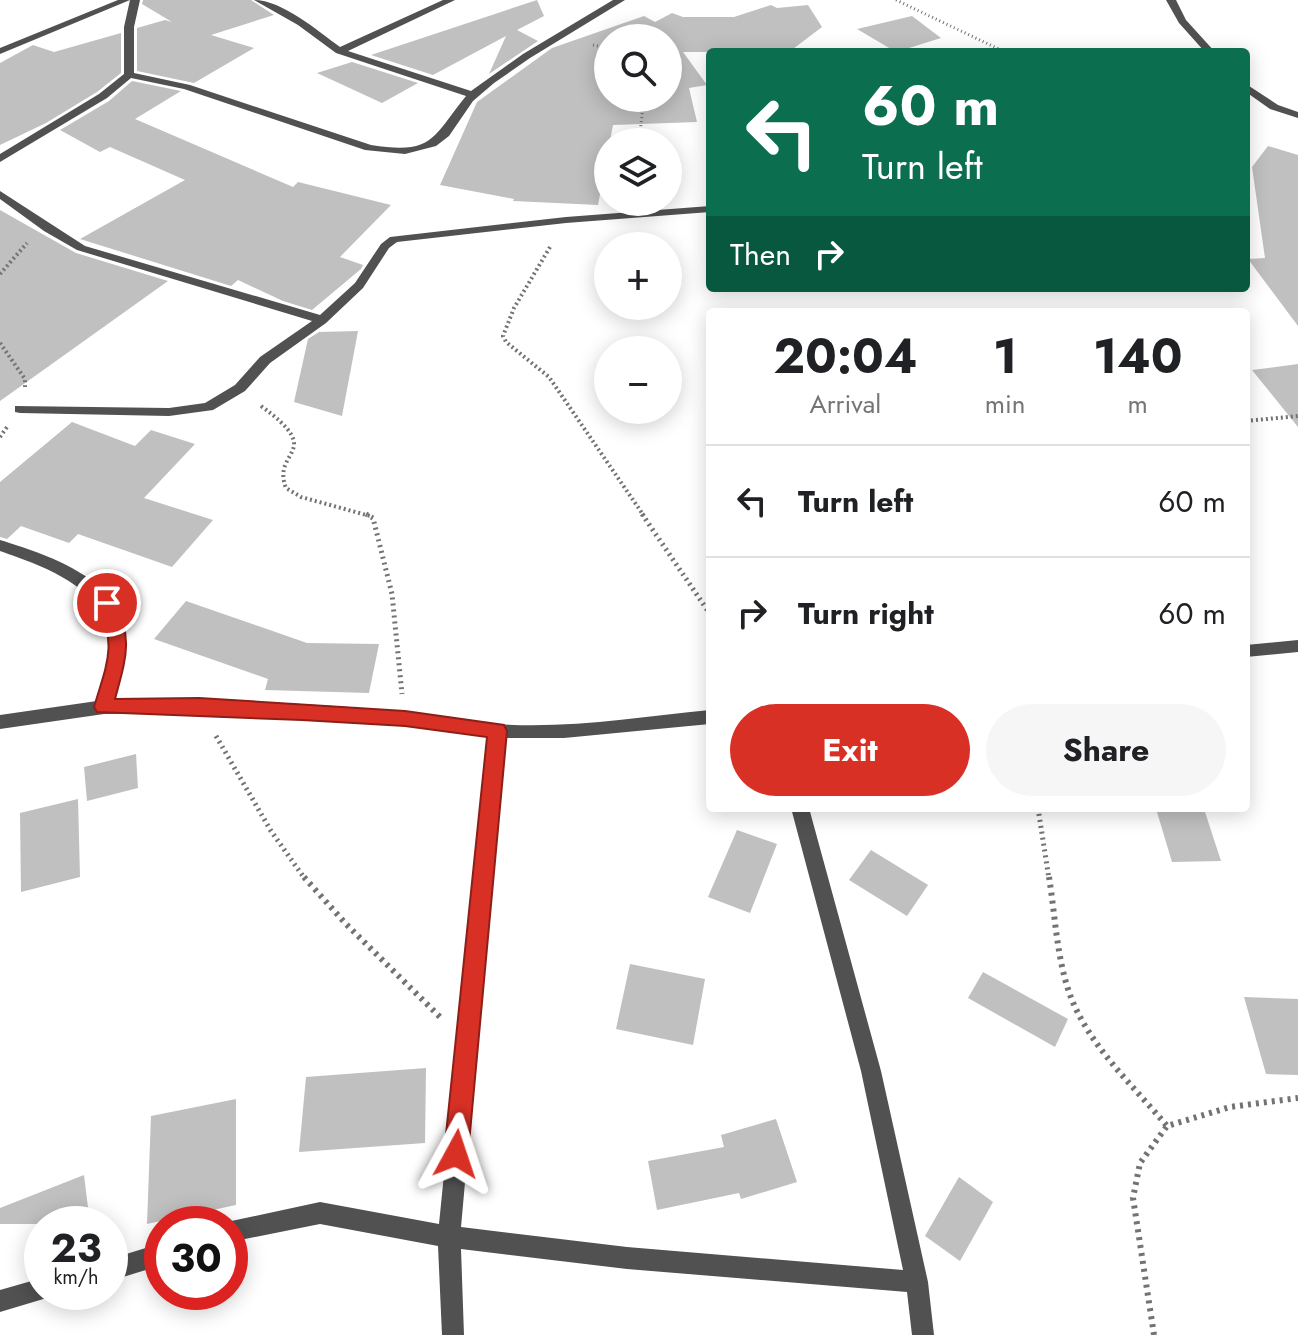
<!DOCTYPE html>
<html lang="en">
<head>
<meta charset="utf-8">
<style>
	body { margin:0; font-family:Jost,sans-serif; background:#f6f6f6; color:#202124; height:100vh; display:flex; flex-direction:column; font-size:30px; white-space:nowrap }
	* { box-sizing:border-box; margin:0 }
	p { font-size:26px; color:#757577 }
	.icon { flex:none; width:44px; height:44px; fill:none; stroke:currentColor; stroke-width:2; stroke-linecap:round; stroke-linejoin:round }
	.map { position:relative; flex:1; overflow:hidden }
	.details { position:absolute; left:706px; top:308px; width:544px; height:504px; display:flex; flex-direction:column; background:#fff; border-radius:8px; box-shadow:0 4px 20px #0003 }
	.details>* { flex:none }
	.guide { position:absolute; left:706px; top:48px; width:544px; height:244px; border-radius:8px; box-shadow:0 4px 20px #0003; background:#0b6e4f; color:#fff; overflow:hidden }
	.fabs { position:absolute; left:594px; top:24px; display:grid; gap:16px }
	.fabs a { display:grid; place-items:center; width:88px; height:88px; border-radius:50%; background:#fff; box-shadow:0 4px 20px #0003; font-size:40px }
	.speed { position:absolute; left:24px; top:1206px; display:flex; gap:16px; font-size:40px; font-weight:700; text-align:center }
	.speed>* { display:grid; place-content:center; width:104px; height:104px; border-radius:50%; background:#fff; box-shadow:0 4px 20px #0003; line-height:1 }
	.speed small { font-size:20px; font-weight:400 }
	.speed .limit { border:12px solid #d22; background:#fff; color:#111 }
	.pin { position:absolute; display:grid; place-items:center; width:68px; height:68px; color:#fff; margin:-34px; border:4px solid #fff; border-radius:50%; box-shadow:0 2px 8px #0007 }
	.me { position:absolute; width:88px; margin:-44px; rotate:5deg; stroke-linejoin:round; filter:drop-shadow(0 0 6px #0008) }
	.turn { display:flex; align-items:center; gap:28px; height:168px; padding:0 24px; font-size:36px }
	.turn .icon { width:104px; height:104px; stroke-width:2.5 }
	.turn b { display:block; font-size:56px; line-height:68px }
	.then { display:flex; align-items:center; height:76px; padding:0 24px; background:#0003; gap:16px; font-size:30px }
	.eta { display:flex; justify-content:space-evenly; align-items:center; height:136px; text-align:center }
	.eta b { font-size:48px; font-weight:700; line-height:56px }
	.cta { display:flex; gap:16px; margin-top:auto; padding:16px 24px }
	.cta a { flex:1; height:92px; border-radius:48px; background:#d93025; color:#fff; font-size:32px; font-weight:700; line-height:92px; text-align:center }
	.cta a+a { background:#f6f6f6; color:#202124 }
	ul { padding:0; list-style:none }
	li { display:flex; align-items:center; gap:24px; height:112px; padding:0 24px; border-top:2px solid #e0e0e0 }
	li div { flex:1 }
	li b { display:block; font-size:30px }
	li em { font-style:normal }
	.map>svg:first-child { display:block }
	.building { fill:#c0c0c0; fill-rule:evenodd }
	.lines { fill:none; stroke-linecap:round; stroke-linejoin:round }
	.path-far3 { stroke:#737373; stroke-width:3; stroke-dasharray:1 3; stroke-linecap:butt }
	.path-far2 { stroke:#737373; stroke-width:4; stroke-dasharray:2 3; stroke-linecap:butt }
	.path-far1 { stroke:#737373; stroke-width:5; stroke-dasharray:2 4; stroke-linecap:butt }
	.path { stroke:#737373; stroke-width:6; stroke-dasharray:3 5; stroke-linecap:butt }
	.street { fill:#515151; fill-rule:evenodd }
	.route { fill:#d93025; stroke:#8d1f18; stroke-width:2 }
</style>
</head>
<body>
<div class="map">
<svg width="1298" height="1335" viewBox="0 0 1298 1335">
	<rect width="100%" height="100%" fill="#fff"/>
	<!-- building -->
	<g class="building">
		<polygon points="143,0 251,0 274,15 211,35 254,48 194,83 137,71 137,28 165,20 172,22 142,4"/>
		<polygon points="537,0 544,16 517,30 538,41 489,74 506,36 433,75 371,55"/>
		<path d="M771,5L777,8L808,5L822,27L789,52H683L707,85L689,88L697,122L613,125L598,205L513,201L514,199L440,185L477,102L552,48L644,16L655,22L672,13L683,17H734ZM608,38H668V98H608Z"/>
		<polygon points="912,16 941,38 896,52 857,29"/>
		<polygon points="121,33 121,73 97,92 46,123 0,145 0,63 33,45 54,52"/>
		<polygon points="352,62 418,83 382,103 317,73"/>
		<polygon points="132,81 181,91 135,119 293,187 298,182 391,205 340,257 363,265 361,269 312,310 283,301 238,280 231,286 80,239 185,180 110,147 100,152 60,130 109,101"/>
		<polygon points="1268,146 1298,155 1298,326 1248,259 1265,258 1252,167"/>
		<polygon points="0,210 76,253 168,281 0,401"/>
		<polygon points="358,331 342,416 294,402 308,339 319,332"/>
		<polygon points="1298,364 1298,427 1252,370"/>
		<polygon points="72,422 135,446 151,430 195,444 144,498 213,520 172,567 78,534 69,543 21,526 7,539 0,537 0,482"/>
		<polygon points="186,601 307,643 379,644 369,693 265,690 268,679 154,639"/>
		<polygon points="136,754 138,788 87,801 84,767"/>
		<polygon points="78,799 80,877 21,892 20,813"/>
		<polygon points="1157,812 1205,812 1221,861 1172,862"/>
		<polygon points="737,830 777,844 750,913 708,897"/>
		<polygon points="871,850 928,885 907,916 849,880"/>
		<polygon points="630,964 705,979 693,1045 616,1029"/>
		<polygon points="983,972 1068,1019 1055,1047 968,998"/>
		<polygon points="1244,997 1298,999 1298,1075 1266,1074"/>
		<polygon points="426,1068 425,1143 299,1152 306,1077"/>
		<polygon points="236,1099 236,1205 147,1224 151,1116"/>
		<polygon points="776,1119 797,1182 741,1199 739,1193 657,1210 648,1161 724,1147 721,1135"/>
		<polygon points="84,1175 90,1224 0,1224 0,1208"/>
		<polygon points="959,1177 993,1202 960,1261 925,1236"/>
	</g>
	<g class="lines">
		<!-- path-far3 -->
		<g class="path-far3">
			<polyline points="896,0 1005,52"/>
			<polyline points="593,45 608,48"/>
			<polyline points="639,142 644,98"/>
		</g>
		<!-- path-far2 -->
		<g class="path-far2">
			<polyline points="1246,229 1246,239"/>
			<polyline points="550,247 514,308 503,336 506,342 549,377 644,516"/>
			<polyline points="0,274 27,243"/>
			<polyline points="0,343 25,379 25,387"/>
			<path d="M261,406C327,454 271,449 286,488L301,497L370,516"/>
			<polyline points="1246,421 1298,416"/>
			<polyline points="0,437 7,427"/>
		</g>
		<!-- path-far1 -->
		<g class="path-far1">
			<polyline points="366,514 373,518 392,594 402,694"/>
			<polyline points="642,514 710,614"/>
			<polyline points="216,736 271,831 305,879"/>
			<polyline points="1038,808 1049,879"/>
		</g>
		<!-- path -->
		<g class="path">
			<polyline points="304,877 345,923 440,1017"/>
			<path d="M1049,877C1056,920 1057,970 1076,1009C1097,1053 1136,1089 1167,1126"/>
			<polyline points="1154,1335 1133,1198 1140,1163 1167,1126 1230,1107 1298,1098"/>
		</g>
		<!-- street -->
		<g class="street">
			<path d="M118,0H140L134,27V73L190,85L371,145C433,155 432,138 466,96L336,53L298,25L254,0C282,0 318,31 340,47L443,0H455L348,51L471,91L523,54L613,0H625L530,58L494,83L473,101L449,136L436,146L405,154L365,150L184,89L131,78L107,98L0,162V154L99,94L124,74V27L130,0L0,54V48Z"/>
			<polygon points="1166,0 1176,0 1186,20 1215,52 1205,52 1179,23"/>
			<polygon points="1246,84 1278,105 1298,112 1298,118 1270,109 1246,92"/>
			<polygon points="0,191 85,246 320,315 355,283 381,244 390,237 566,217 710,206 710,212 566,223 397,242 389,248 363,288 326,323 270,363 245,391 213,410 169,416 20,413 15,412 15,406 169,408 205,403 235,385 260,357 312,321 77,250 44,231 0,199"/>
			<path d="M0,540C45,554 118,577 125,632C128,656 121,678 114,700C211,699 310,702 406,712C437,716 467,722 497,724C568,729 640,717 710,710V724L564,738H505L461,1227L627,1247L903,1270L861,1071L791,808H809L881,1071L928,1282L934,1335H912L907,1292L627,1269L461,1249L464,1335H442L438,1246L320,1224L230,1242V1224L222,1223L320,1202L439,1224L488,737L405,726L199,713L104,714L0,729V715L97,701C102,686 109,669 110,653C114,590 48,568 0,551Z"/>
			<polygon points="1298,640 1298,652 1246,657 1246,645"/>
			<polygon points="162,1243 162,1265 110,1281 110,1259"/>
			<polygon points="42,1278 42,1292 52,1292 50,1297 0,1312 0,1290"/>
		</g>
	</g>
	<!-- route -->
	<path class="route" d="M107,596L113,598C134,638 126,658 115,699L199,698L405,711L504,725L507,731L468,1154L464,1163L456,1166L447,1163L444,1154L487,737L405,726L302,720L97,712L94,707C107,663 117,646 98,603Z"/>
</svg>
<div class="fabs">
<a><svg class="icon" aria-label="search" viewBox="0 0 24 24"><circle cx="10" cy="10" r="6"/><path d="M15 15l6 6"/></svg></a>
<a><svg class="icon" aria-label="layers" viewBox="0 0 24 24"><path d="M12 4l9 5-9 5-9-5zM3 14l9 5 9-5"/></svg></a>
<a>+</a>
<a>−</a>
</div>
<div class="speed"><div>23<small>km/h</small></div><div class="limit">30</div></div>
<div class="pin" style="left:107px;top:603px;background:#d93025"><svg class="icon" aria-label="arrive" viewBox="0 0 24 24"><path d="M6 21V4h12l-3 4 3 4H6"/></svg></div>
<svg class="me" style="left:456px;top:1154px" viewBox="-20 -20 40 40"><path d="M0-17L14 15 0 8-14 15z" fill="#d93025" stroke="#fff" stroke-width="4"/></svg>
<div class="guide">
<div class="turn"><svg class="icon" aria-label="left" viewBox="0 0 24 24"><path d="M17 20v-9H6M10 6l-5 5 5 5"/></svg><div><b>60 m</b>Turn left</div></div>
<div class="then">Then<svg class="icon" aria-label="right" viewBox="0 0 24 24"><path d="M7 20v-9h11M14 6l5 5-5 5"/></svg></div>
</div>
<section class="details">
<div class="eta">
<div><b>20:04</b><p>Arrival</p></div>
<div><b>1</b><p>min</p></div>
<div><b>140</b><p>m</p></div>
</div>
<ul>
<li><svg class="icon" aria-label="left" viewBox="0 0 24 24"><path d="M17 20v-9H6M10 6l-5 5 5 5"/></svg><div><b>Turn left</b></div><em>60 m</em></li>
<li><svg class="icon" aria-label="right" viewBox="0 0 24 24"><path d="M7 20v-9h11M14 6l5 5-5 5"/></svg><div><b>Turn right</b></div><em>60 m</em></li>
</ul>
<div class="cta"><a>Exit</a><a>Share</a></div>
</section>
</div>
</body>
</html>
